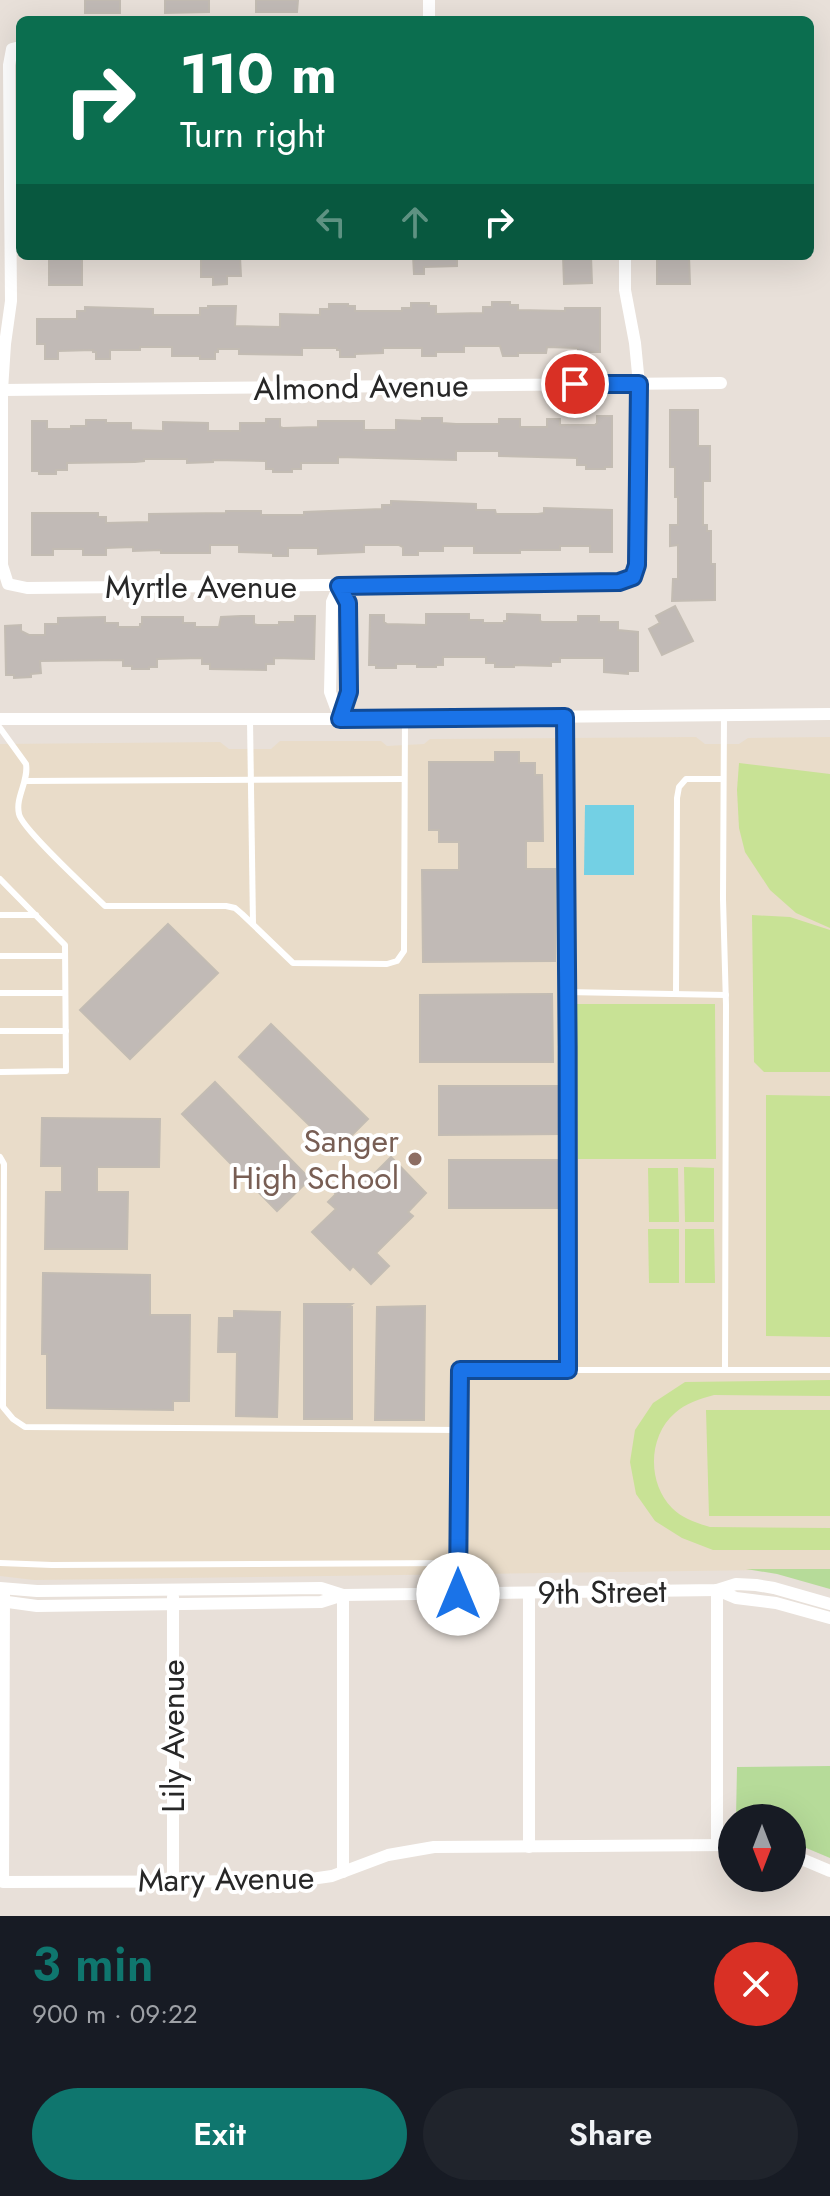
<!DOCTYPE html>
<html lang="en">
<head>
<meta charset="utf-8">
<style>
	body { margin:0; font-family:Jost,sans-serif; background:#20242c; color:#f1f3f6; height:100vh; display:flex; flex-direction:column; font-size:30px; white-space:nowrap }
	* { box-sizing:border-box; margin:0 }
	p { font-size:26px; color:#9ea1a6 }
	.icon { flex:none; width:44px; height:44px; fill:none; stroke:currentColor; stroke-width:2; stroke-linecap:round; stroke-linejoin:round }
	.map { position:relative; height:1916px; overflow:hidden }
	.panel { display:flex; flex-direction:column; background:#171b24; flex:1 }
	.panel>* { flex:none }
	.guide { position:absolute; left:16px; top:16px; width:798px; height:244px; border-radius:12px; box-shadow:0 8px 32px #0002; background:#0b6e4f; color:#fff; overflow:hidden }
	.needle { width:52px; rotate:180deg }
	.controls { position:absolute; left:718px; top:1804px; display:grid; gap:16px }
	.controls a { display:grid; place-items:center; width:88px; height:88px; border-radius:50%; background:#171b24; box-shadow:0 8px 32px #0002; font-size:40px }
	.pin { position:absolute; display:grid; place-items:center; width:68px; height:68px; color:#fff; margin:-34px; border:4px solid #fff; border-radius:50%; box-shadow:0 2px 8px #0007 }
	.me { position:absolute; width:88px; margin:-44px; rotate:0deg; stroke-linejoin:round; filter:drop-shadow(0 0 6px #0008) }
	.turn { display:flex; align-items:center; gap:28px; height:168px; padding:0 32px; font-size:36px }
	.turn .icon { width:104px; height:104px; stroke-width:2.5 }
	.turn b { display:block; font-size:56px; line-height:68px }
	.lanes { display:flex; align-items:center; height:76px; padding:0 32px; background:#0003; justify-content:center; gap:40px; direction:ltr }
	.lanes .off { opacity:.35 }
	.round { display:grid; place-items:center; flex:none; width:84px; height:84px; border-radius:42px; background:#20242c }
	.head { display:flex; align-items:center; justify-content:space-between; height:136px; padding:0 32px }
	h1 { font-size:48px; font-weight:600; line-height:60px; color:#0f766e }
	.button { display:flex; gap:16px; margin-top:auto; padding:16px 32px }
	.button a { flex:1; height:92px; border-radius:48px; background:#0f766e; color:#fff; font-size:32px; font-weight:600; line-height:92px; text-align:center }
	.button a+a { background:#20242c; color:#f1f3f6 }
	.map>svg:first-child { display:block }
	.education { fill:#e9dcc9 }
	.green { fill:#b6db99 }
	.pitch { fill:#c8e295 }
	.water { fill:#73d0e4 }
	.building { fill:#c1bab6; stroke:#c3bcb3; stroke-width:2 }
	.lines { fill:none; stroke-linecap:round; stroke-linejoin:round }
	.lane { stroke:#fff; stroke-width:6 }
	.street { stroke:#fff; stroke-width:12 }
	.route-casing { stroke:#114b97; stroke-width:20 }
	.route { stroke:#1a73e8; stroke-width:14 }
	.education-dot { fill:#8d6e63; stroke:#fff; stroke-width:3 }
	.labels { text-anchor:middle; stroke-width:8; stroke-linejoin:round; paint-order:stroke }
	.street-label { font-size:32px; fill:#272727; stroke:#fff }
	.education-label { font-size:32px; fill:#785e54; stroke:#fff; text-anchor:end }
</style>
</head>
<body>
<div class="map">
<svg width="830" height="1916" viewBox="0 0 830 1916">
	<rect width="100%" height="100%" fill="#e8e0d9"/>
	<!-- education -->
	<polygon class="education" points="696,737 705,744 739,744 748,738 830,737 830,1569 34,1580 0,1576 0,744 220,742 229,749 271,749 280,741 381,741 387,746 424,744 430,739"/>
	<!-- green -->
	<g class="green">
		<polygon points="746,1569 830,1569 830,1589 777,1574"/>
		<polygon points="830,1766 830,1858 792,1842 792,1818 736,1818 737,1767"/>
	</g>
	<!-- pitch -->
	<g class="pitch">
		<polygon points="739,763 830,774 830,928 796,913 770,890 745,852 739,828 737,790"/>
		<polygon points="752,915 790,917 830,930 830,1072 764,1072 754,1062"/>
		<polygon points="577,1004 715,1004 716,1159 578,1159"/>
		<polygon points="766,1095 830,1096 830,1337 766,1336"/>
		<polygon points="684,1167 714,1168 714,1222 685,1222"/>
		<polygon points="648,1168 678,1168 679,1222 649,1222"/>
		<polygon points="648,1229 679,1229 679,1283 649,1283"/>
		<polygon points="685,1229 714,1229 715,1283 685,1283"/>
		<path d="M830,1380V1396L714,1395C700,1399 686,1403 675,1413C648,1436 647,1483 672,1508C682,1518 696,1523 710,1527L830,1528V1550H713L682,1538L655,1521L636,1494L630,1462L635,1430L653,1403L685,1382Z"/>
		<polygon points="706,1410 830,1410 830,1516 709,1516"/>
	</g>
	<!-- water -->
	<polygon class="water" points="585,805 634,805 634,875 584,875"/>
	<!-- building -->
	<g class="building">
		<rect x="85" y="0" width="35" height="13"/>
		<polygon points="165,0 209,0 209,12 165,13"/>
		<polygon points="256,0 298,0 297,12 256,12"/>
		<rect x="49" y="256" width="33" height="29"/>
		<polygon points="201,256 240,257 241,276 227,276 227,284 213,285 213,277 201,277"/>
		<polygon points="413,256 457,256 457,266 424,267 424,274 414,274"/>
		<polygon points="563,256 591,256 592,283 564,284"/>
		<polygon points="657,256 689,256 690,284 657,284"/>
		<polygon points="492,302 510,302 510,305 518,305 518,310 565,311 565,308 600,308 600,352 578,352 578,348 547,347 546,353 518,353 518,356 503,356 500,346 464,346 464,352 436,352 436,356 422,356 422,348 383,348 383,353 355,354 355,357 340,357 340,350 337,350 337,348 302,348 302,355 239,354 239,349 218,349 218,352 215,352 215,359 200,359 200,356 172,356 172,347 140,347 140,350 110,350 110,359 96,359 96,352 93,352 93,350 58,351 58,359 45,359 45,344 37,344 37,319 77,319 77,311 85,311 85,307 153,309 153,315 200,315 200,308 208,308 208,306 236,306 235,326 280,327 280,314 320,315 320,309 329,309 329,304 348,304 348,306 355,306 355,311 402,311 402,308 411,308 411,303 429,303 429,306 436,306 436,314 483,313 483,307 492,307"/>
		<polygon points="670,410 698,410 698,446 710,446 710,481 703,481 703,525 707,525 707,531 711,531 711,564 715,564 715,600 672,601 673,579 678,579 678,545 670,546 670,525 678,525 678,497 675,497 675,467 670,467"/>
		<polygon points="597,416 612,416 612,467 605,467 605,469 586,469 586,465 577,465 577,458 499,456 499,451 456,451 456,460 338,457 338,463 301,463 301,469 292,469 292,472 273,472 273,469 266,469 266,461 213,460 213,462 187,463 187,459 144,459 144,461 135,462 67,463 67,470 56,470 56,474 39,474 39,471 32,471 32,421 47,421 47,429 71,429 71,426 86,426 86,420 106,420 106,423 131,423 131,430 163,431 163,422 208,423 208,431 240,431 240,423 266,423 266,419 280,419 280,427 283,428 318,427 318,421 364,421 364,430 396,430 396,420 422,421 422,418 442,418 442,423 456,424 499,424 499,419 520,419 520,427 547,427 547,419 560,419 560,425 595,425 597,423"/>
		<polygon points="391,501 476,504 476,510 495,510 496,514 538,514 544,513 544,508 612,510 612,552 590,552 590,546 560,546 560,550 520,550 520,553 474,553 474,546 443,546 443,551 418,551 418,555 403,555 403,547 399,545 364,545 364,552 318,554 318,548 288,548 288,556 273,556 273,553 239,552 239,545 210,545 210,553 161,553 161,550 133,551 133,547 106,548 106,555 83,555 83,549 53,549 53,555 32,555 32,513 98,513 98,517 106,517 106,523 149,522 149,514 226,513 226,511 261,511 261,515 304,515 304,512 382,509 382,505 391,505"/>
		<polygon points="675,606 693,641 662,655 649,629 660,623 656,616"/>
		<polygon points="426,614 469,614 469,620 483,620 483,623 504,623 504,621 507,621 507,614 540,615 540,621 542,622 578,622 578,616 599,616 599,622 618,622 618,630 638,632 638,671 628,671 628,674 604,672 604,658 560,658 560,662 551,662 551,666 514,665 514,667 495,667 495,663 486,663 486,657 443,657 443,665 436,665 436,667 417,667 417,664 396,664 396,668 376,668 376,665 369,665 370,615 384,615 384,622 387,624 426,625"/>
		<polygon points="241,616 254,616 254,624 257,625 279,625 279,622 295,622 295,616 315,616 314,659 274,658 274,664 266,664 266,670 210,669 210,664 202,664 202,658 157,659 157,667 149,667 149,669 132,669 132,666 123,666 123,660 40,661 41,673 31,674 31,677 14,678 14,675 6,675 5,626 21,625 21,631 29,635 45,635 45,624 58,624 58,618 105,617 105,623 118,623 118,627 140,627 140,624 142,624 142,617 183,617 183,623 195,623 195,627 219,627 221,617"/>
		<polygon points="495,752 519,752 519,763 535,763 535,775 542,775 543,841 526,841 526,869 555,869 555,961 423,962 422,870 459,870 459,842 439,842 439,830 429,830 429,762 495,762"/>
		<polygon points="168,924 218,973 130,1059 80,1010"/>
		<polygon points="552,994 553,1062 420,1062 420,995"/>
		<polygon points="271,1024 368,1119 336,1151 239,1057"/>
		<polygon points="215,1082 310,1179 277,1211 182,1114"/>
		<polygon points="439,1086 561,1086 561,1134 439,1135"/>
		<polygon points="42,1118 160,1119 159,1167 97,1167 97,1192 128,1192 127,1249 45,1249 46,1192 62,1192 62,1166 41,1166"/>
		<polygon points="391,1157 426,1193 408,1212 413,1216 376,1253 389,1266 371,1284 353,1266 350,1270 312,1232 336,1209 328,1202 336,1194 332,1190 348,1174 353,1179 359,1173 367,1181"/>
		<rect x="449" y="1160" width="112" height="48"/>
		<polygon points="43,1273 150,1275 150,1315 190,1315 189,1401 173,1401 173,1410 47,1408 47,1354 42,1354"/>
		<polygon points="304,1304 352,1304 348,1307 352,1307 352,1419 304,1419"/>
		<polygon points="425,1306 424,1420 375,1420 377,1307"/>
		<polygon points="234,1311 280,1312 277,1417 236,1416 237,1352 218,1352 219,1318 234,1318"/>
	</g>
	<g class="lines">
		<!-- lane -->
		<g class="lane">
			<polyline points="724,715 723,899 726,1005 725,1370"/>
			<path d="M565,717C567,934 569,1152 568,1370"/>
			<polyline points="250,720 253,924"/>
			<path d="M0,728L26,764C29,781 15,797 19,814C22,829 90,891 105,906H226L235,908L242,914L293,963L387,964L397,961L404,951L405,718"/>
			<polyline points="25,781 404,779"/>
			<polyline points="0,879 65,945 66,1071 0,1072"/>
			<polyline points="0,915 36,915"/>
			<polyline points="0,956 65,956"/>
			<polyline points="566,992 726,995"/>
			<polyline points="0,993 65,993"/>
			<polyline points="676,994 677,798 679,787 686,779 723,779"/>
			<polyline points="0,1031 66,1031"/>
			<polyline points="0,1157 4,1164 3,1407 13,1419 25,1427 459,1430"/>
			<polyline points="0,1563 52,1565 458,1563"/>
			<polyline points="458,1594 460,1370 830,1370"/>
		</g>
		<!-- street -->
		<g class="street">
			<polyline points="429,0 429,20"/>
			<polyline points="20,47 12,49 9,65 11,301 5,344 2,390 2,565 8,584 27,588 619,582 633,577 637,565 639,384 635,343 625,290 625,256"/>
			<polyline points="2,390 721,383"/>
			<polyline points="339,586 332,602 330,692 340,719"/>
			<polyline points="339,586 348,603 349,692 340,719"/>
			<polyline points="0,719 340,719 830,714"/>
			<polyline points="0,1588 37,1591 321,1588 343,1595"/>
			<polyline points="4,1589 3,1882 297,1881 332,1876 388,1855 434,1847 732,1845"/>
			<polyline points="717,1590 736,1598 776,1603 830,1618"/>
			<polyline points="529,1593 529,1847"/>
			<polyline points="173,1597 173,1881"/>
			<polyline points="0,1601 37,1606 321,1602 343,1595 717,1590 736,1584 756,1585 774,1588 830,1604"/>
			<polyline points="717,1845 717,1590"/>
			<polyline points="792,1855 830,1871"/>
			<polyline points="343,1872 343,1595"/>
		</g>
	</g>
	<g class="lines">
		<!-- route casing -->
		<g class="route-casing">
			<path id="route" d="M458,1594L460,1370H568C569,1152 567,935 565,717L340,719L349,692L348,603L339,586L619,582L633,577L637,565L639,384H575"/>
		</g>
		<!-- route -->
		<use href="#route" class="route"/>
	</g>
	<!-- markers -->
	<circle class="education-dot" cx="415" cy="1159" r="8"/>
	<g class="labels">
		<!-- street labels -->
		<g class="street-label">
			<text transform="translate(361 387) rotate(-1)" y="11">Almond Avenue</text>
			<text x="201" y="598">Myrtle Avenue</text>
			<text transform="translate(602 1592) rotate(-1)" y="11">9th Street</text>
			<text transform="translate(173 1736) rotate(-90)" y="11">Lily Avenue</text>
			<text transform="translate(226 1879) rotate(-1)" y="11">Mary Avenue</text>
		</g>
		<!-- education labels -->
		<g class="education-label">
			<text x="399" y="1152">Sanger<tspan x="399" dy="37">High School</tspan></text>
		</g>
	</g>
</svg>
<div class="controls">
<a><svg class="needle" viewBox="-14 -14 28 28"><path d="M0-13l5 13h-10z" fill="#e53935"/><path d="M0 13l5-13h-10z" fill="#9ea1a6"/></svg></a>
</div>
<div class="pin" style="left:575px;top:384px;background:#d93025"><svg class="icon" aria-label="arrive" viewBox="0 0 24 24"><path d="M6 21V4h12l-3 4 3 4H6"/></svg></div>
<svg class="me" style="left:458px;top:1594px" viewBox="-20 -20 40 40"><circle r="19" fill="#fff"/><path d="M0-13L10 11 0 6-10 11z" fill="#1a73e8"/></svg>
<div class="guide">
<div class="turn"><svg class="icon" aria-label="right" viewBox="0 0 24 24"><path d="M7 20v-9h11M14 6l5 5-5 5"/></svg><div><b>110 m</b>Turn right</div></div>
<div class="lanes"><svg class="icon off" aria-label="left" viewBox="0 0 24 24"><path d="M17 20v-9H6M10 6l-5 5 5 5"/></svg><svg class="icon off" aria-label="ahead" viewBox="0 0 24 24"><path d="M12 20V5M6 11l6-6 6 6"/></svg><svg class="icon" aria-label="right" viewBox="0 0 24 24"><path d="M7 20v-9h11M14 6l5 5-5 5"/></svg></div>
</div>
</div>
<section class="panel">
<div class="head"><div><h1>3 min</h1><p>900 m · 09:22</p></div><a class="round" style="background:#d93025;color:#fff"><svg class="icon" aria-label="close" viewBox="0 0 24 24"><path d="M6 6l12 12M18 6L6 18"/></svg></a></div>
<div class="button"><a>Exit</a><a>Share</a></div>
</section>
</body>
</html>
